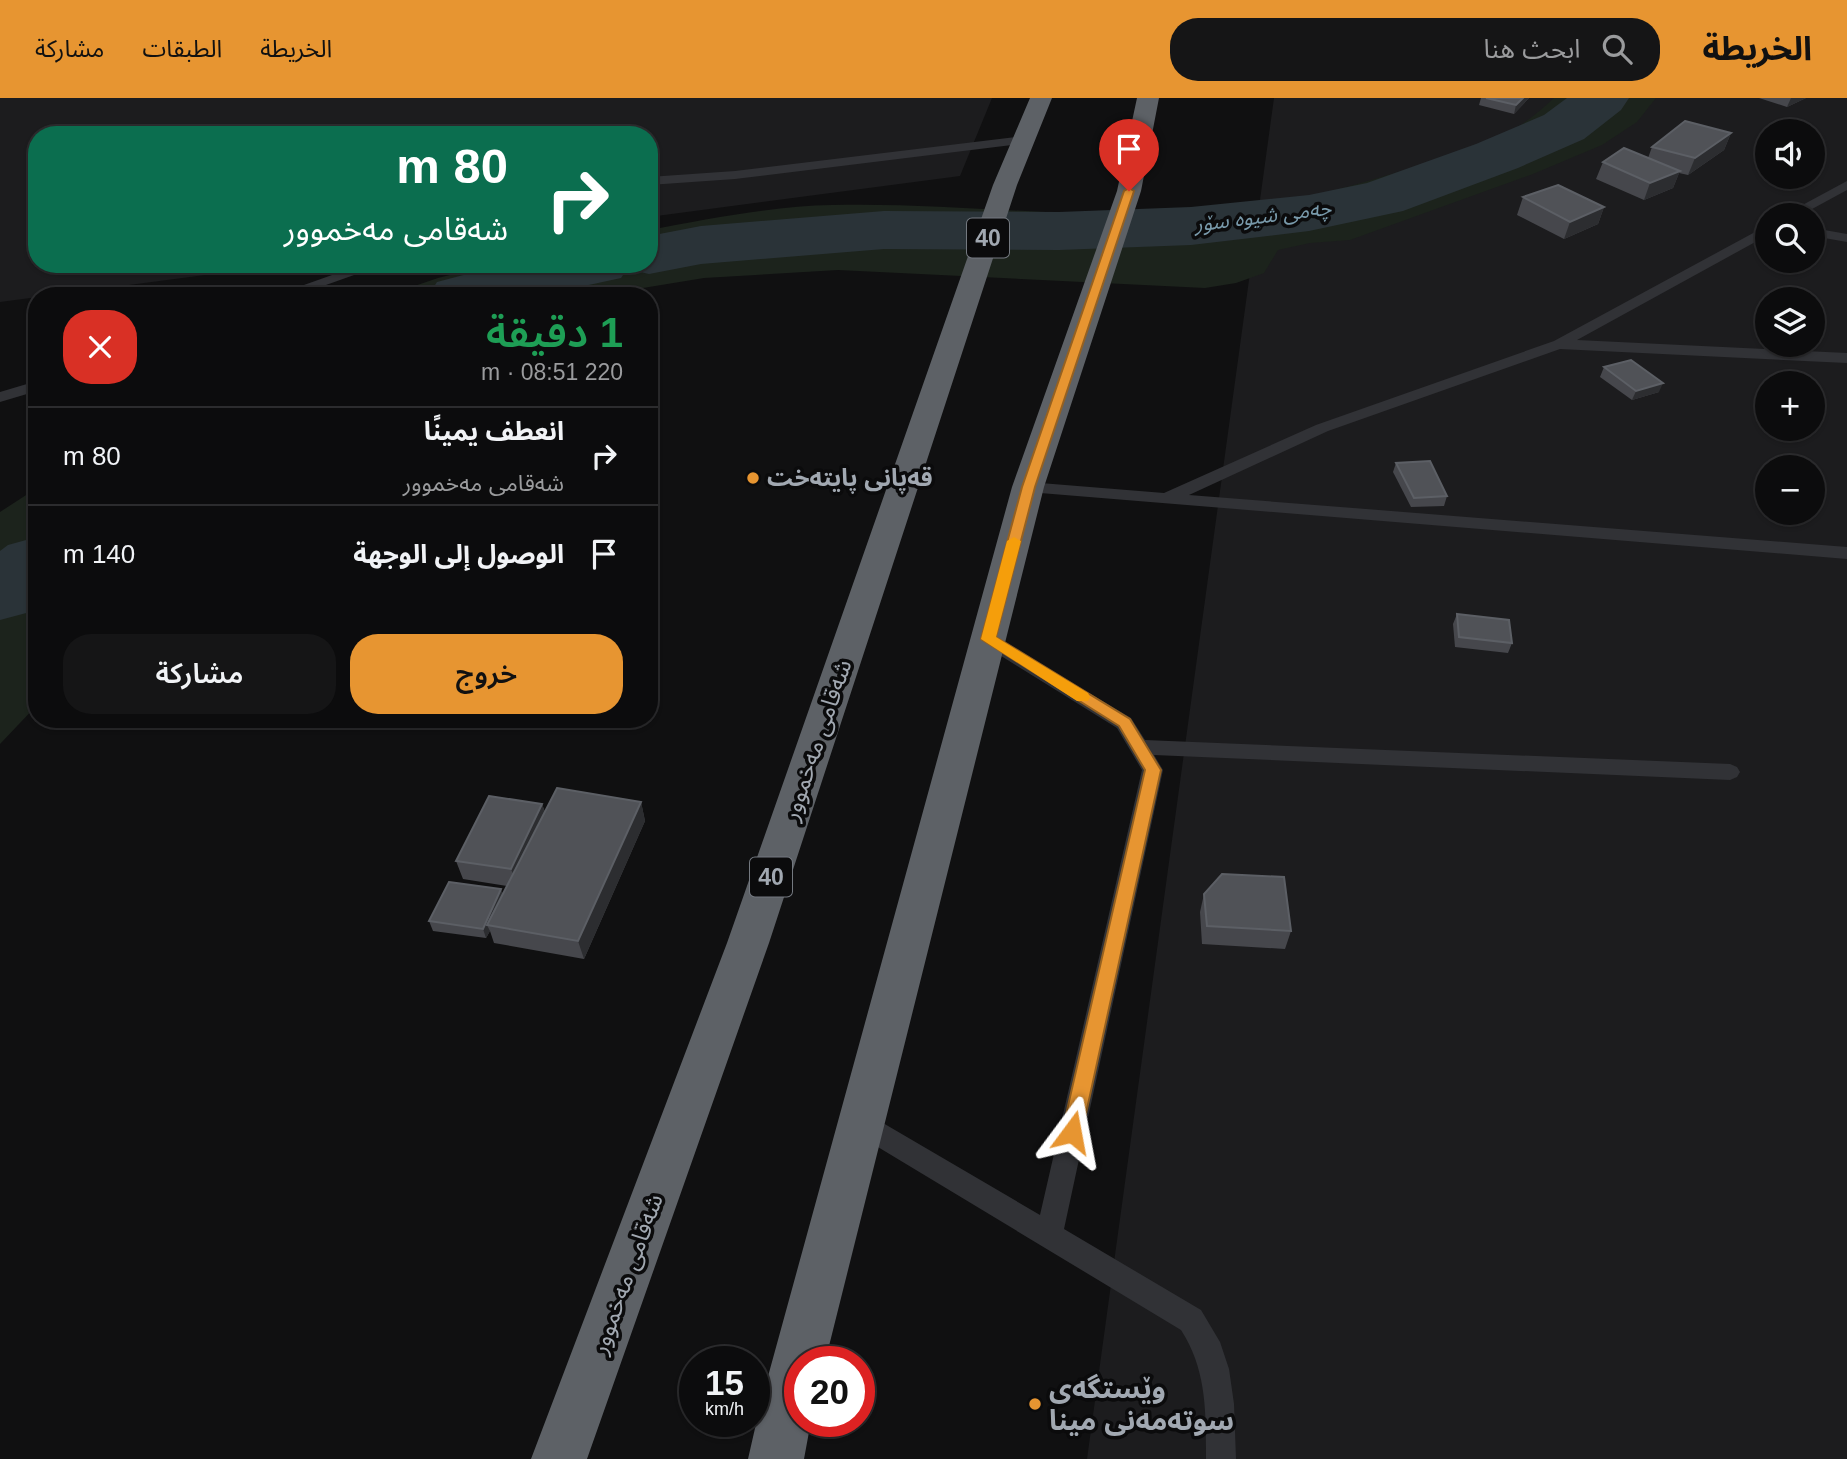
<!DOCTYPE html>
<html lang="ar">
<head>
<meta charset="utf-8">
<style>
	body { margin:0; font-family:Arial,"Noto Sans Arabic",sans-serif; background:#151516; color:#f1f3f6; direction:rtl; height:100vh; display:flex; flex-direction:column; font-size:26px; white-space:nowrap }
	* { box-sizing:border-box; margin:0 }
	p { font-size:23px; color:#9a9b9d }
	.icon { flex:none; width:38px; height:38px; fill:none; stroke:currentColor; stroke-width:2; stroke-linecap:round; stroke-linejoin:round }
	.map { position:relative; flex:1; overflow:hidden; direction:ltr }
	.drawer { position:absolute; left:28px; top:189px; width:630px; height:441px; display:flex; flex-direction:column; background:#0c0c0d; border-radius:28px; box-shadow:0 2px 5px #0004,0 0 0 2px #2c2c2e; direction:rtl }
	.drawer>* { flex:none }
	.hud { position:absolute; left:28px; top:28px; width:630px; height:147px; border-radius:28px; box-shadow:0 2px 5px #0004,0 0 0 2px #2c2c2e; direction:rtl; background:#0b6e4f; color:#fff; overflow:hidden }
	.fabs { position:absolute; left:1755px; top:21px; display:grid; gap:14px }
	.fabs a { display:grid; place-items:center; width:70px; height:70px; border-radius:50%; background:#0c0c0d; box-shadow:0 2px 5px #0004,0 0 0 2px #2c2c2e; font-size:35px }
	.speed { position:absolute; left:679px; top:1248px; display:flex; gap:14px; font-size:35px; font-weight:700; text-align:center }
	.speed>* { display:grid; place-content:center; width:91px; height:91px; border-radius:50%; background:#0c0c0d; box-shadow:0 2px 5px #0004,0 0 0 2px #2c2c2e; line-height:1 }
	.speed small { font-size:18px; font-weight:400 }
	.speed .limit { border:10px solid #d22; background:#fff; color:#111 }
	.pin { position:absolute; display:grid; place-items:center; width:60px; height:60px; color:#fff; margin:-72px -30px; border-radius:50% 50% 50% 0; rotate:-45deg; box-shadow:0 0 7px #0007 }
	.pin .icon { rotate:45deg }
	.me { position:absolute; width:77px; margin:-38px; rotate:13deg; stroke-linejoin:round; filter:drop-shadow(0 0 5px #0008) }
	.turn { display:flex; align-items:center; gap:24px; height:147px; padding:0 35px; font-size:32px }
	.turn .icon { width:91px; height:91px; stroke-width:2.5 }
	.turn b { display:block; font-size:49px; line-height:60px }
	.round { display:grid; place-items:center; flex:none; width:74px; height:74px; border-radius:28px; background:#151516 }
	.head { display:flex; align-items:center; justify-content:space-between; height:119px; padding:0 35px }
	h1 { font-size:42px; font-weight:600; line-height:52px; color:#1e9e55 }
	.action { display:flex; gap:14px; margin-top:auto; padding:14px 35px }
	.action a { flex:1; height:80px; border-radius:28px; background:#e79531; color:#111; font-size:28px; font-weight:600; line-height:80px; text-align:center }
	.action a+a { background:#151516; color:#f1f3f6 }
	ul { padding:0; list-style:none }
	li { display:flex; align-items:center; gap:21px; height:98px; padding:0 35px; border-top:2px solid #2c2c2e }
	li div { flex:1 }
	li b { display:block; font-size:26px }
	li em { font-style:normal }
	header { display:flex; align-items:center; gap:42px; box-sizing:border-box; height:98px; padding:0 35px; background:#e79531; color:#111 }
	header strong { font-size:33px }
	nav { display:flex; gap:38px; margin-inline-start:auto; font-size:24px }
	.search { width:490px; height:63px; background:#151516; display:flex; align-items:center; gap:18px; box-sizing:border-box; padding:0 24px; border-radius:28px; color:#9a9b9d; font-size:26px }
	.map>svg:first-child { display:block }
	.built { fill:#1c1c1e; fill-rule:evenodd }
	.green { fill:#1c231c }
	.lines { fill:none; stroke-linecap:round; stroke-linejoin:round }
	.river { fill:#2a3338; fill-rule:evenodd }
	.lane { fill:#313236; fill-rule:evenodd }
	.highway { fill:#5d6166; fill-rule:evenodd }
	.wall { fill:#46474c }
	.shaded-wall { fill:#2c2d30 }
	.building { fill:#505257; stroke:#5c5f65; stroke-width:2 }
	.route { fill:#e79531; stroke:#966120; stroke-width:2 }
	.slow { fill:#f59e0b }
	.poi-dot { fill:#e79531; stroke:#0b0b0c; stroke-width:2.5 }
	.labels { text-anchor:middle; stroke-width:7; stroke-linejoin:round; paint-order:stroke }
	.far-water-label { font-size:21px; font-style:italic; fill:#799aab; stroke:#0b0b0c }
	.shield { fill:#0b0b0c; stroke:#747980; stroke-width:2 }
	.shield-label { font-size:23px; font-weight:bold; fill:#a1a8b1 }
	.poi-label { font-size:24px; font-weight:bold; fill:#a1a8b1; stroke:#0b0b0c; text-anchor:start }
	.street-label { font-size:24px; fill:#a1a8b1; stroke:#0b0b0c }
	.near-poi-label { font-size:28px; font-weight:bold; fill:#a1a8b1; stroke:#0b0b0c; text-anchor:start }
</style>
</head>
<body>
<header>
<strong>الخريطة</strong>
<div class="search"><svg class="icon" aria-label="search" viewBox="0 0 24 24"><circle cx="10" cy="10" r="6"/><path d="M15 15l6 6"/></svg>ابحث هنا</div>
<nav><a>الخريطة</a><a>الطبقات</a><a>مشاركة</a></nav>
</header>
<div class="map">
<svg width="1847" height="1361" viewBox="0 0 1847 1361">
	<rect width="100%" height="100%" fill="#101011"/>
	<!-- built -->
	<g class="built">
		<polygon points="0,0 992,0 960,78 649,119 649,37 37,37 37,166 288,166 0,204"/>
		<path d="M1274,0H1847V1361H1087ZM1768,33H1813V79H1768ZM1768,117H1813V163H1768ZM1768,201H1813V247H1768ZM1768,285H1813V331H1768ZM1768,369H1813V415H1768Z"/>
	</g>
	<!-- green -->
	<g class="green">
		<path d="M1554,0H1656L1637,24L1602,47L1533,76L1350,142L1310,145L1278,152L1264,175L1236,185L1205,190L838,172L704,180L594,198H385L438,180L494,166H649V132C707,121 774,108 832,107C957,104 1083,123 1207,114C1273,110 1335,93 1398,74C1437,62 1491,47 1525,24C1535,17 1545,8 1554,0Z"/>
		<polygon points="37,390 37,607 0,646 0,414"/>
	</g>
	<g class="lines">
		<!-- river -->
		<g class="river">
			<polygon points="1567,0 1629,0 1621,12 1584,41 1518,70 1403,113 1309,133 1191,147 1059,152 884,151 701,166 649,176 627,171 621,180 538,198 428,198 437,184 505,166 649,166 649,138 701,128 884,113 1059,114 1191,109 1309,97 1367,85 1476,46 1544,17"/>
			<polygon points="37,439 37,508 30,514 0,522 0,453 8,447"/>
		</g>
		<!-- lane -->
		<g class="lane">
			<polygon points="1024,38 1028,39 1028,45 735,81 649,87 649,79 735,73"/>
			<polygon points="1847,83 1847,92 1801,117 1784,117"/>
			<polygon points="1768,127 1768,137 1577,242 1847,255 1847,265 1560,251 1328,333 1189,397 1847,449 1847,461 1028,394 1019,389 1028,384 1164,395 1316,327 1554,243"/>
			<polygon points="1813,130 1847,136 1847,144 1813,138"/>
			<polygon points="363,166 385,166 295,198 273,198"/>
			<polygon points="37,283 37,293 0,304 0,294"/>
			<path d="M989,535L1131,620L1145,642L1730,666L1737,669L1740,674L1737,679L1730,682L1154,657L1163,672L1064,1131L1201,1212L1220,1244L1229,1271L1234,1306L1236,1361H1206C1206,1315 1207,1272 1181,1232L853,1034L849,1026L853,1018L862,1014L871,1018L1040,1117L1142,672L1117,630L982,546L979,541L982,536Z"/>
		</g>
		<!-- highway -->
		<g class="highway">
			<polygon points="1030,0 1052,0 1017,87 769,845 587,1361 531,1361 727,845 993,87"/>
			<polygon points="1137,0 1159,0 1141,93 1044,389 825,1264 800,1264 800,1323 811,1323 804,1361 748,1361 761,1304 1012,389 1117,93"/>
		</g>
	</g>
	<!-- wall -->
	<g class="wall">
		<polygon points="1481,0 1529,0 1514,16 1479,7"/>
		<polygon points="1759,0 1806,0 1787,9"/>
		<polygon points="1731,35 1724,52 1688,77 1679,75 1673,90 1644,102 1596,81 1603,64 1648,60 1652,49"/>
		<polygon points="1523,99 1604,109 1598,126 1564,141 1517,117"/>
		<polygon points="1604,269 1659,294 1632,302 1600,279"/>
		<polygon points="1396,365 1447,398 1444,408 1411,409 1393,374"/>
		<polygon points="1457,516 1512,545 1508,555 1455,549 1453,526"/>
		<polygon points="641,704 645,723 584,861 494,845 490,833 486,840 433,833 429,823 503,796 507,788 463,781 456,763 542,706 545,714"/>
		<polygon points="1204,796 1291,833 1285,851 1202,846 1200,814"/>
	</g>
	<!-- shaded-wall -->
	<g class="shaded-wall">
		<polygon points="1523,0 1529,0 1514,16 1516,7"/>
		<polygon points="1791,0 1806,0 1787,9"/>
		<polygon points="1731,35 1724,52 1688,77 1695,60"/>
		<polygon points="1680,73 1673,90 1644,102 1650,85"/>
		<polygon points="1604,109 1598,126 1564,141 1570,124"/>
		<polygon points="1663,285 1659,294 1632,302 1636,293"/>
		<polygon points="654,434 658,453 649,468 649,443"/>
		<polygon points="641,704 645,723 584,861 578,843"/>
		<polygon points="542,706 548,724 518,789 511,771"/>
		<polygon points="501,791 505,800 487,827 490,833 486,840 483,831"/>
	</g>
	<!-- building -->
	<g class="building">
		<polygon points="1486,0 1523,0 1516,7"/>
		<polygon points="1685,23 1731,35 1695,60 1652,49"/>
		<polygon points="1624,50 1680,73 1650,85 1603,64"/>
		<polygon points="1558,87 1604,109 1570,124 1523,99"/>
		<polygon points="1631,262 1663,285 1636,293 1604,269"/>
		<polygon points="1430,363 1447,398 1414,400 1396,365"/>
		<polygon points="649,434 654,434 649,443"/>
		<polygon points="1457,516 1509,522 1512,545 1459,539"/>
		<polygon points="557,690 641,704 578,843 487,827"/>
		<polygon points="489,698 542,706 511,771 456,763"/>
		<polygon points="1222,776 1284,779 1291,833 1207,828 1204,796"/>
		<polygon points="449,784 501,791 483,831 429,823"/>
	</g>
	<!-- route -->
	<polygon class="route" points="1129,90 1134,93 1035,389 996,539 1130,621 1161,672 1082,1034 1079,1040 1072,1042 1065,1040 1062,1034 1145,672 1119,628 981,541 1022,389 1124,93"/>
	<!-- slow -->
	<polygon class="slow" points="1014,439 1021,443 996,539 1088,595 1090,599 1088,603 1077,603 981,541 1007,443"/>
	<!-- markers -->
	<g class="poi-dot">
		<circle cx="753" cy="380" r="7"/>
		<circle cx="1035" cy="1306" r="7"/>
	</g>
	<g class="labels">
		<!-- far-water labels -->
		<g class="far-water-label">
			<text transform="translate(1263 118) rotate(-7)" y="7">چەمی شیوە سۆر</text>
		</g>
		<!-- shield labels -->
		<g class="shield">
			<rect x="967" y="120.5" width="42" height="39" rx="5"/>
			<rect x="750" y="759.5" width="42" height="39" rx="5"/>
		</g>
		<g class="shield-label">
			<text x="988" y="148">40</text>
			<text x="771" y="787">40</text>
		</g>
		<!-- poi labels -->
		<g class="poi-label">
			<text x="767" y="388">قەپانی پایتەخت</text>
		</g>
		<!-- street labels -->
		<g class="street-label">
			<text transform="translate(817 642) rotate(-71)" y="8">شەقامی مەخموور</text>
			<text transform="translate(627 1176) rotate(-70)" y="8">شەقامی مەخموور</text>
		</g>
		<!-- near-poi labels -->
		<g class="near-poi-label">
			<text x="1049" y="1300">وێستگەی<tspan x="1049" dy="32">سوتەمەنی مینا</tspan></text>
		</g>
	</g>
</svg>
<div class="fabs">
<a><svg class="icon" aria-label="sound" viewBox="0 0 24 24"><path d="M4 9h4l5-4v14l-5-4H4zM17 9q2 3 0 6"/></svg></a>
<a><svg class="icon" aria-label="search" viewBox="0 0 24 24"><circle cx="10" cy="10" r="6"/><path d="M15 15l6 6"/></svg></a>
<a><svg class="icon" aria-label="layers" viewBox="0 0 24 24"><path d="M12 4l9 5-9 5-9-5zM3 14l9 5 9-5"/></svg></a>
<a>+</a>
<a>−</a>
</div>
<div class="speed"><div>15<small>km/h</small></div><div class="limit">20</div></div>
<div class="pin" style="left:1129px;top:93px;background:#d93025"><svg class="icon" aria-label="arrive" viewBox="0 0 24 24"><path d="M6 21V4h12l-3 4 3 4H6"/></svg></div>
<svg class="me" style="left:1072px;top:1034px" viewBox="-20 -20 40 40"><path d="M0-17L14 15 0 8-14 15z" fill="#e79531" stroke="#fff" stroke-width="4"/></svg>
<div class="hud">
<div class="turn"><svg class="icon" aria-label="right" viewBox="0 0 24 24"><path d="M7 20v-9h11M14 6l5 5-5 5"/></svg><div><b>80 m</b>شەقامی مەخموور</div></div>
</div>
<section class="drawer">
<div class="head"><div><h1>1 دقيقة</h1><p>220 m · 08:51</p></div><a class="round" style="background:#d93025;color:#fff"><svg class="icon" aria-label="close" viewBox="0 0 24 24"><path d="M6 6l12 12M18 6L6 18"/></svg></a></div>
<ul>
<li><svg class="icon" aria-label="right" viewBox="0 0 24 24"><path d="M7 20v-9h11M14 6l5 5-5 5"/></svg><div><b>انعطف يمينًا</b><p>شەقامی مەخموور</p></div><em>80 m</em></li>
<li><svg class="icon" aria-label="arrive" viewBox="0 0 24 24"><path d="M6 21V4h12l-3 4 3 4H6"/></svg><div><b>الوصول إلى الوجهة</b></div><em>140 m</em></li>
</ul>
<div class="action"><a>خروج</a><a>مشاركة</a></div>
</section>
</div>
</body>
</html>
